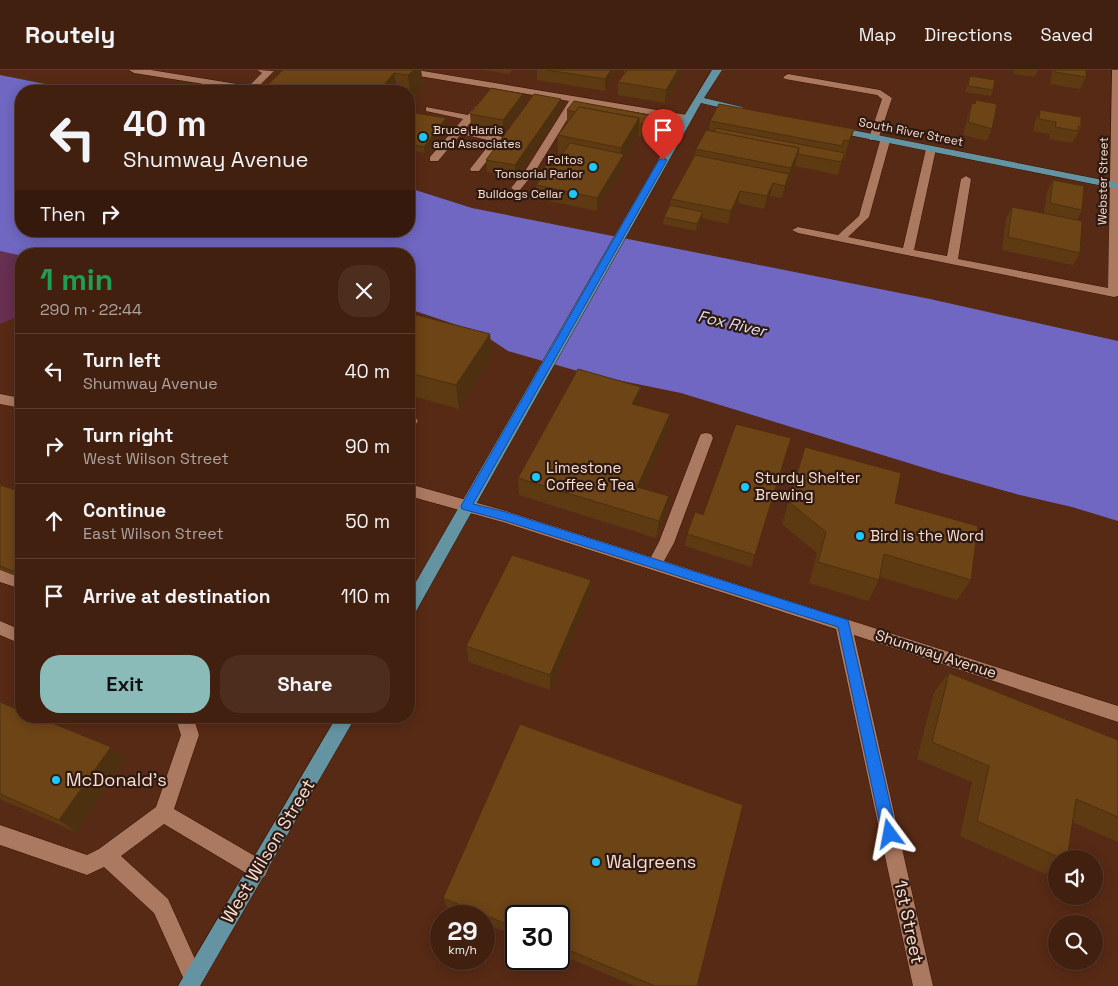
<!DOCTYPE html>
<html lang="en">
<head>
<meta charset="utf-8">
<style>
	body { margin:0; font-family:"Space Grotesk",sans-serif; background:#4c2d1e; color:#f1f3f6; height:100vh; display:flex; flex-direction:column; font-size:19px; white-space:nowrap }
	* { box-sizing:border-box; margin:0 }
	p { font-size:16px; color:#aea39f }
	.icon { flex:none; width:28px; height:28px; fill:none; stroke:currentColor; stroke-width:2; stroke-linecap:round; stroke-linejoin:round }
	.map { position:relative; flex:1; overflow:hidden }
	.details { position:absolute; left:15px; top:178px; width:400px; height:475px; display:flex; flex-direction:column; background:#412010; border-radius:20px; box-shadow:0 2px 12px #0003,0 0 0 1px #5a3e30 }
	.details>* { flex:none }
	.hud { position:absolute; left:15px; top:15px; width:400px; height:152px; border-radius:20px; box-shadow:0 2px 12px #0003,0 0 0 1px #5a3e30; background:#412010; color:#f1f3f6; overflow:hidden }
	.controls { position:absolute; left:1048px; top:780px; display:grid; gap:10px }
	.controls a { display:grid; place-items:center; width:55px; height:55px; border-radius:50%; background:#412010; box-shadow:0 2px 12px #0003,0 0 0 1px #5a3e30; font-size:25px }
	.speed { position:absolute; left:430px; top:835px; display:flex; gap:10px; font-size:25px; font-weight:700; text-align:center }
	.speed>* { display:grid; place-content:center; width:65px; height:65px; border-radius:50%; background:#412010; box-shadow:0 2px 12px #0003,0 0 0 1px #5a3e30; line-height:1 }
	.speed small { font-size:12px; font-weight:400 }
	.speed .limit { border:2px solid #111; border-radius:8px; background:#fff; color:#111 }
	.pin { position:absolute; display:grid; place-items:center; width:42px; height:42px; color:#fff; margin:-51px -21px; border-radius:50% 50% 50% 0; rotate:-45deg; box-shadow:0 0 5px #0007 }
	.pin .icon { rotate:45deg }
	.me { position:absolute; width:55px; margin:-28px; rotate:347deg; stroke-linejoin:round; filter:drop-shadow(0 0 4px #0008) }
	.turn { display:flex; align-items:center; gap:18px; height:105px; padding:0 25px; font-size:22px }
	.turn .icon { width:65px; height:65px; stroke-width:2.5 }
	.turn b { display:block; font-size:35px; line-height:42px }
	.then { display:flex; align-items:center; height:48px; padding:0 25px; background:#0003; gap:10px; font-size:19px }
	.round { display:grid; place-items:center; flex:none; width:52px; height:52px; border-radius:20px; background:#4c2d1e }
	.overview { display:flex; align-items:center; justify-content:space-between; height:85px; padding:0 25px }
	h1 { font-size:30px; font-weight:800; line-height:38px; color:#1e9e55 }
	.action { display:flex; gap:10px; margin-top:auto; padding:10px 25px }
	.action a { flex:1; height:58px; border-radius:20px; background:#8bbbb9; color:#111; font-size:20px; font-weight:800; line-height:58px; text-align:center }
	.action a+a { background:#4c2d1e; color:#f1f3f6 }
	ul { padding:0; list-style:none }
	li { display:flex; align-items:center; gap:15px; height:75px; padding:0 25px; border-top:1px solid #5a3e30 }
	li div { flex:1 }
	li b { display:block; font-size:19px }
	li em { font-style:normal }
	header { display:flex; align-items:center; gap:30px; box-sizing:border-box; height:70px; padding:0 25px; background:#412010; border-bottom:1px solid #5a3e30 }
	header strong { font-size:24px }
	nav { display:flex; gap:28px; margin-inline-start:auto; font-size:18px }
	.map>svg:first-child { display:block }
	.green { fill:#672f50 }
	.water { fill:#6f67c1 }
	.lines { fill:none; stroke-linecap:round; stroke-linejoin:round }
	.minor-casing { stroke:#3a1100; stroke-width:1 }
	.major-casing { stroke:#3a1100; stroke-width:1 }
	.minor { fill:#ab7860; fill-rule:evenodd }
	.major { fill:#6494a2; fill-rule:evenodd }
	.wall { fill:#5e3a13 }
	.shaded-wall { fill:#4c300f }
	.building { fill:#6d4416; stroke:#4c300f }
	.route { fill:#1a73e8; stroke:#114b97 }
	.poi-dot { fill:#1cc9fc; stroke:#2e1a11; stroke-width:2 }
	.labels { text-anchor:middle; stroke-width:4.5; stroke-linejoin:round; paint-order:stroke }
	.far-poi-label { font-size:12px; fill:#faddd0; stroke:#2e1a11; text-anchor:end }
	.far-street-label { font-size:12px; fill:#faddd0; stroke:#2e1a11 }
	.poi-label { font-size:15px; fill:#faddd0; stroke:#2e1a11; text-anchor:start }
	.street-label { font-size:15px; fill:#faddd0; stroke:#2e1a11 }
	.water-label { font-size:16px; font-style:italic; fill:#ddddf6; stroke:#2e1a11 }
	.near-poi-label { font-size:18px; fill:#faddd0; stroke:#2e1a11; text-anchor:start }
	.near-street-label { font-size:18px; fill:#faddd0; stroke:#2e1a11 }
</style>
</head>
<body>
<header>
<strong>Routely</strong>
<nav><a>Map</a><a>Directions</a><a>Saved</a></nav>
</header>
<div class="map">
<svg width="1118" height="916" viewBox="0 0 1118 916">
	<rect width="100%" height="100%" fill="#572a15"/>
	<!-- green -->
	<polygon class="green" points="0,181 21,185 21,245 0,254"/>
	<!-- water -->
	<polygon class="water" points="0,5 80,21 21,21 21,161 409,161 409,118 472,138 930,229 1118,271 1118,451 1072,437 1020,425 941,403 681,323 588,304 508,281 481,263 409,239 409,184 119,184 102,181 51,180 18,185 0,181"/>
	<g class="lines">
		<!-- minor casing -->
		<g class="minor-casing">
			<g id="minor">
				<polygon points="129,0 151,0 249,16 262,3 257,0 274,1 254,21 248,21 134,3"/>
				<polygon points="396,0 417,0 687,45 692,48 687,51 578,32 536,100 520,120 516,121 511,118 527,98 569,31 401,3"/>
				<polygon points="1112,0 1118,0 1118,226 1114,227 798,163 792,160 798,157 838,165 859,146 880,71 885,68 890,71 869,147 848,167 903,178 926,79 931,76 936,79 914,180 947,186 961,109 966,106 971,109 958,189 1108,218"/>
				<polygon points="788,4 880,20 892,28 878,70 870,70 869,68 882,29 877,25 785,9 783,7"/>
				<polygon points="483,30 488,33 465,59 503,67 504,69 479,101 471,101 470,99 492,71 461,64 438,91 430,91 430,87 463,49 426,41 426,37 468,45 480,31"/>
				<polygon points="0,324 21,328 21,338 0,334"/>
				<polygon points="409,345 416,348 418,351 416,354 409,355"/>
				<polygon points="706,363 711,364 713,368 674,473 664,491 1118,636 1118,652 854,565 933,916 913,916 836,559 506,453 409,426 409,414 506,441 651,487 659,472 699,368 701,364"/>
				<polygon points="0,499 21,506 21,519 0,512"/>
				<polygon points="0,551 21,560 21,574 0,565"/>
				<polygon points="175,646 193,646 199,665 174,739 265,792 268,799 265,806 258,809 251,806 164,754 121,786 168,829 203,907 200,914 196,916 186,914 154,843 104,797 87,805 0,775 0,755 87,785 99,779 156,737 181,665"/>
			</g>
		</g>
		<!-- major casing -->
		<g class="major-casing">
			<g id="major">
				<polygon points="712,0 722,0 704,28 742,37 744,39 739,42 701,33 415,543 409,545 409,524 675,61"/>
				<polygon points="832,56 1118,113 1118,119 829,61 827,59"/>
				<polygon points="337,646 356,646 200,916 178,916"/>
			</g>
		</g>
		<!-- minor -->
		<use href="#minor" class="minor"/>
		<!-- major -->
		<use href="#major" class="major"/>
	</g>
	<!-- wall -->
	<g class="wall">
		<polygon points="421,0 423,16 411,28 409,27 409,21 263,21 263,19"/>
		<polygon points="484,0 512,0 509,4"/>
		<polygon points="537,0 617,0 605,21 537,10"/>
		<polygon points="624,0 684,0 665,33 618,25 618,12 624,4"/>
		<polygon points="1014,0 1038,0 1035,7 1013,4"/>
		<polygon points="1052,0 1086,0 1086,7 1080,19 1050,14"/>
		<polygon points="970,6 993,20 991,26 965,22"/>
		<polygon points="523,24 523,36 503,62 471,56 470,44"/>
		<polygon points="561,29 561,41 516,108 487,102 486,90"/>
		<polygon points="976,30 992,59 987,71 963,65 968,46 972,33 975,34"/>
		<polygon points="567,40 649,45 648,57 642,67 638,66 624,89 624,96 597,141 536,128 536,115 542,107 542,101 554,96 562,84 558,83 558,65 568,52 567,52"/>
		<polygon points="1040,40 1081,57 1075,69 1074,69 1072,73 1049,69 1050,64 1033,61 1035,52"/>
		<polygon points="409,42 447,54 425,83 409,80"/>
		<polygon points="710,51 854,59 849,77 844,90 843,89 838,105 795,96 782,128 770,126 764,139 738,133 728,154 702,148 696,161 663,154 664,147 670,135 671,129 695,85 696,79 709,61"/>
		<polygon points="1053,110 1082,140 1077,150 1080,183 1073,195 1002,180 1006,149 1012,137 1044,143 1047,122"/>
		<polygon points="409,243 490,264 492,287 459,339 409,325"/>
		<polygon points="641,317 638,336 670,344 668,362 642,418 669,426 666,444 656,468 519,425 518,408"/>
		<polygon points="791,368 751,497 685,476 687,464 702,445 703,445"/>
		<polygon points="805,377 895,433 971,510 957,530 880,507 879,510 868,531 809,513 817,483 782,454 798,399"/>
		<polygon points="0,415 21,422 21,508 0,500"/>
		<polygon points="591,510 590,526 550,620 469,592 466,576"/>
		<polygon points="949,603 1118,670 1118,772 1072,752 1067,789 1056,789 1056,797 1045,804 960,766 972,712 917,689 934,622"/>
		<polygon points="0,632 111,677 125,690 76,762 0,729"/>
		<polygon points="520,654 743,735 697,916 635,916 559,884 559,846 516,846 516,866 484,853 484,846 468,846 447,837 443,828"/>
	</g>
	<!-- shaded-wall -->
	<g class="shaded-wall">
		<polygon points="414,0 421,0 423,16 411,28 408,5"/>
		<polygon points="611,0 617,0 605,21 605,9"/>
		<polygon points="678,0 684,0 665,33 666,20"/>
		<polygon points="394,3 397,21 379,21"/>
		<polygon points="523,24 523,36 503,62 503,50"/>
		<polygon points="561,29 561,41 516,108 515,95"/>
		<polygon points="649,45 648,57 642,67 643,54"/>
		<polygon points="446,48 447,54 425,83 424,77"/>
		<polygon points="639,48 638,66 624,89 624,96 597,141 597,128 620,91 621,78"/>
		<polygon points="854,59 849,77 844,90 849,71"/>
		<polygon points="799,78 795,96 782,128 785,116 791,98"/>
		<polygon points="845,83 841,95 838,105 841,92"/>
		<polygon points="773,113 770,126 764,139 767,126"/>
		<polygon points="740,121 738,133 728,154 731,141"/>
		<polygon points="703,142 702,148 696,161 697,154"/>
		<polygon points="490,264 492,287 459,339 456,315"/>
		<polygon points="641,317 639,335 630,352 632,334"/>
		<polygon points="670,344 668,362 635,434 637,417"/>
		<polygon points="669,426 666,444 656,468 659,451"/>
		<polygon points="591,510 590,526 550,620 550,605"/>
		<polygon points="111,677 125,690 76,762 59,750"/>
	</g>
	<!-- building -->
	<g class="building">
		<polygon points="283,0 414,0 408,5 394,3 379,21 269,21 263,19"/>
		<polygon points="547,0 611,0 605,9"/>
		<polygon points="627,0 678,0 666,20 618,12"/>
		<polygon points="1055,0 1086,0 1086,7 1055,2"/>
		<polygon points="970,6 995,10 993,20 968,16"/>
		<polygon points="491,18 523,24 503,50 470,44"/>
		<polygon points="534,24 561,29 515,95 486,90"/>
		<polygon points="976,30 997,34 992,59 968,52 972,33 975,34"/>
		<polygon points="574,31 649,45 643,54 639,54 639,48 579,37 575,42 567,40"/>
		<polygon points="719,34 854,59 849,71 844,70 842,76 710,51"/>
		<polygon points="579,37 639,48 621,78 558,65"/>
		<polygon points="1040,40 1081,47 1081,57 1078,56 1078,61 1055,57 1056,52 1039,49"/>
		<polygon points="409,42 446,48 424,77 409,74"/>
		<polygon points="716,58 845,83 841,92 798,84 799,78 714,62"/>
		<polygon points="706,60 799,78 791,98 696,79"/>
		<polygon points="570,73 624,84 597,128 536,115 546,102 542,101 546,95 554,96"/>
		<polygon points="695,85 789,104 785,116 773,113 767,126 740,121 731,141 671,129"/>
		<polygon points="1053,110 1084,116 1082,140 1050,133"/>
		<polygon points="670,135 703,142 697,154 664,147"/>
		<polygon points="1012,137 1082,151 1080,183 1008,167"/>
		<polygon points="409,243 490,264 456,315 409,303"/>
		<polygon points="578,299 641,317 632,334 670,344 637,417 669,426 659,451 518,408"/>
		<polygon points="736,354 791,368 755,485 687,464 695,442 703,445"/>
		<polygon points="805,377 901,403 895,433 978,456 971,510 884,484 879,510 818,492 826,462 789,432"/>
		<polygon points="0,415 21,422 21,504 0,496"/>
		<polygon points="512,485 591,510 550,605 466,576"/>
		<polygon points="949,603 1118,670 1118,747 1076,729 1067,789 1063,789 977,751 989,696 932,672"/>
		<polygon points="0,632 21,641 21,646 35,646 111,677 59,750 0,724"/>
		<polygon points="520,654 743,735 697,916 655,916 559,876 559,846 516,846 516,858 443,828"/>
	</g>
	<!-- route -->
	<polygon class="route" points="663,88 667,90 473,434 506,442 848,550 897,764 895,769 890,771 884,769 882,764 838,557 506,451 462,439 461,436 659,90"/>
	<!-- markers -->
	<g class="poi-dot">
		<circle cx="423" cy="67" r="5"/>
		<circle cx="593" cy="97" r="5"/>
		<circle cx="573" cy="124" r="5"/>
		<circle cx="536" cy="407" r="5"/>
		<circle cx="745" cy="417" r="5"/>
		<circle cx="860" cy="466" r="5"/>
		<circle cx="56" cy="710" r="5"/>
		<circle cx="596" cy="792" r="5"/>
	</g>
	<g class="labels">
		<!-- far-poi labels -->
		<g class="far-poi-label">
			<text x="433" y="64" text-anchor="start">Bruce Harris<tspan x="433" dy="14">and Associates</tspan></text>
			<text x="583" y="94">Foltos<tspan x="583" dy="14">Tonsorial Parlor</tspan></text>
			<text x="563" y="128">Bulldogs Cellar</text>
		</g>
		<!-- far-street labels -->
		<g class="far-street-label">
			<text transform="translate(911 62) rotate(11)" y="4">South River Street</text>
			<text transform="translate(1103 111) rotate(-89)" y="4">Webster Street</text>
		</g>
		<!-- poi labels -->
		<g class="poi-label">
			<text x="546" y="403">Limestone<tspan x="546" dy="17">Coffee &amp; Tea</tspan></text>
			<text x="755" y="413">Sturdy Shelter<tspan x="755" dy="17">Brewing</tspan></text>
			<text x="870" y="471">Bird is the Word</text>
		</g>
		<!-- street labels -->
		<g class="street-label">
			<text transform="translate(936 584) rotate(18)" y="5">Shumway Avenue</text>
		</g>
		<!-- water labels -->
		<g class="water-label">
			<text transform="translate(732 253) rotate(13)" y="6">Fox River</text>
		</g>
		<!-- near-poi labels -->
		<g class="near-poi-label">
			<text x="66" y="716">McDonald's</text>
			<text x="606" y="798">Walgreens</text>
		</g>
		<!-- near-street labels -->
		<g class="near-street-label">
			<text transform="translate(268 781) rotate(-59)" y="6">West Wilson Street</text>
			<text transform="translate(909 852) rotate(78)" y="6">1st Street</text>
		</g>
	</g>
</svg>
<div class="controls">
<a><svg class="icon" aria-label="sound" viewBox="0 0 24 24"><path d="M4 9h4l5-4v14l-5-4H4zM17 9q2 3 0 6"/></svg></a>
<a><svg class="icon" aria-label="search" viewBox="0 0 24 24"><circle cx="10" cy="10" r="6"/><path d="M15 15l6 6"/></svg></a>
</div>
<div class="speed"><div>29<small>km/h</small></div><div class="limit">30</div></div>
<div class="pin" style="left:663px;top:90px;background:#d93025"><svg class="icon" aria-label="arrive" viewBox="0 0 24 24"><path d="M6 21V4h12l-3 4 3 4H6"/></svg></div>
<svg class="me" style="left:890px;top:764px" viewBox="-20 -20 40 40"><path d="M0-17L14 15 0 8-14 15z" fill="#1a73e8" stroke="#fff" stroke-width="4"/></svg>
<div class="hud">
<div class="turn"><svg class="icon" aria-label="left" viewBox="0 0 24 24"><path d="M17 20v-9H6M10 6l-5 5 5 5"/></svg><div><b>40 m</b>Shumway Avenue</div></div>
<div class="then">Then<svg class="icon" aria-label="right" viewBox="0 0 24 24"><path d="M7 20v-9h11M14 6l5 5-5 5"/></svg></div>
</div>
<section class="details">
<div class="overview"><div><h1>1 min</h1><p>290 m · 22:44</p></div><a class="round"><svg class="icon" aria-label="close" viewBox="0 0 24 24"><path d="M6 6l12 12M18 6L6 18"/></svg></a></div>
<ul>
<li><svg class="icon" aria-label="left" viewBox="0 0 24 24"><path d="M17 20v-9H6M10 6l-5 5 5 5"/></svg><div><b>Turn left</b><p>Shumway Avenue</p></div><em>40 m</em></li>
<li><svg class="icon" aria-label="right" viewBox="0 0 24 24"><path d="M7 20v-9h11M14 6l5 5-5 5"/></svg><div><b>Turn right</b><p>West Wilson Street</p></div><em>90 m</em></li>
<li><svg class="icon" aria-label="ahead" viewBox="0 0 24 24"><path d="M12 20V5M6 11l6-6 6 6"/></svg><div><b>Continue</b><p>East Wilson Street</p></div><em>50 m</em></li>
<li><svg class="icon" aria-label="arrive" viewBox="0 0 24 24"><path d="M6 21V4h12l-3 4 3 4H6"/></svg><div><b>Arrive at destination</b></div><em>110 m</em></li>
</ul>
<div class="action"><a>Exit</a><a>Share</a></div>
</section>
</div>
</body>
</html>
